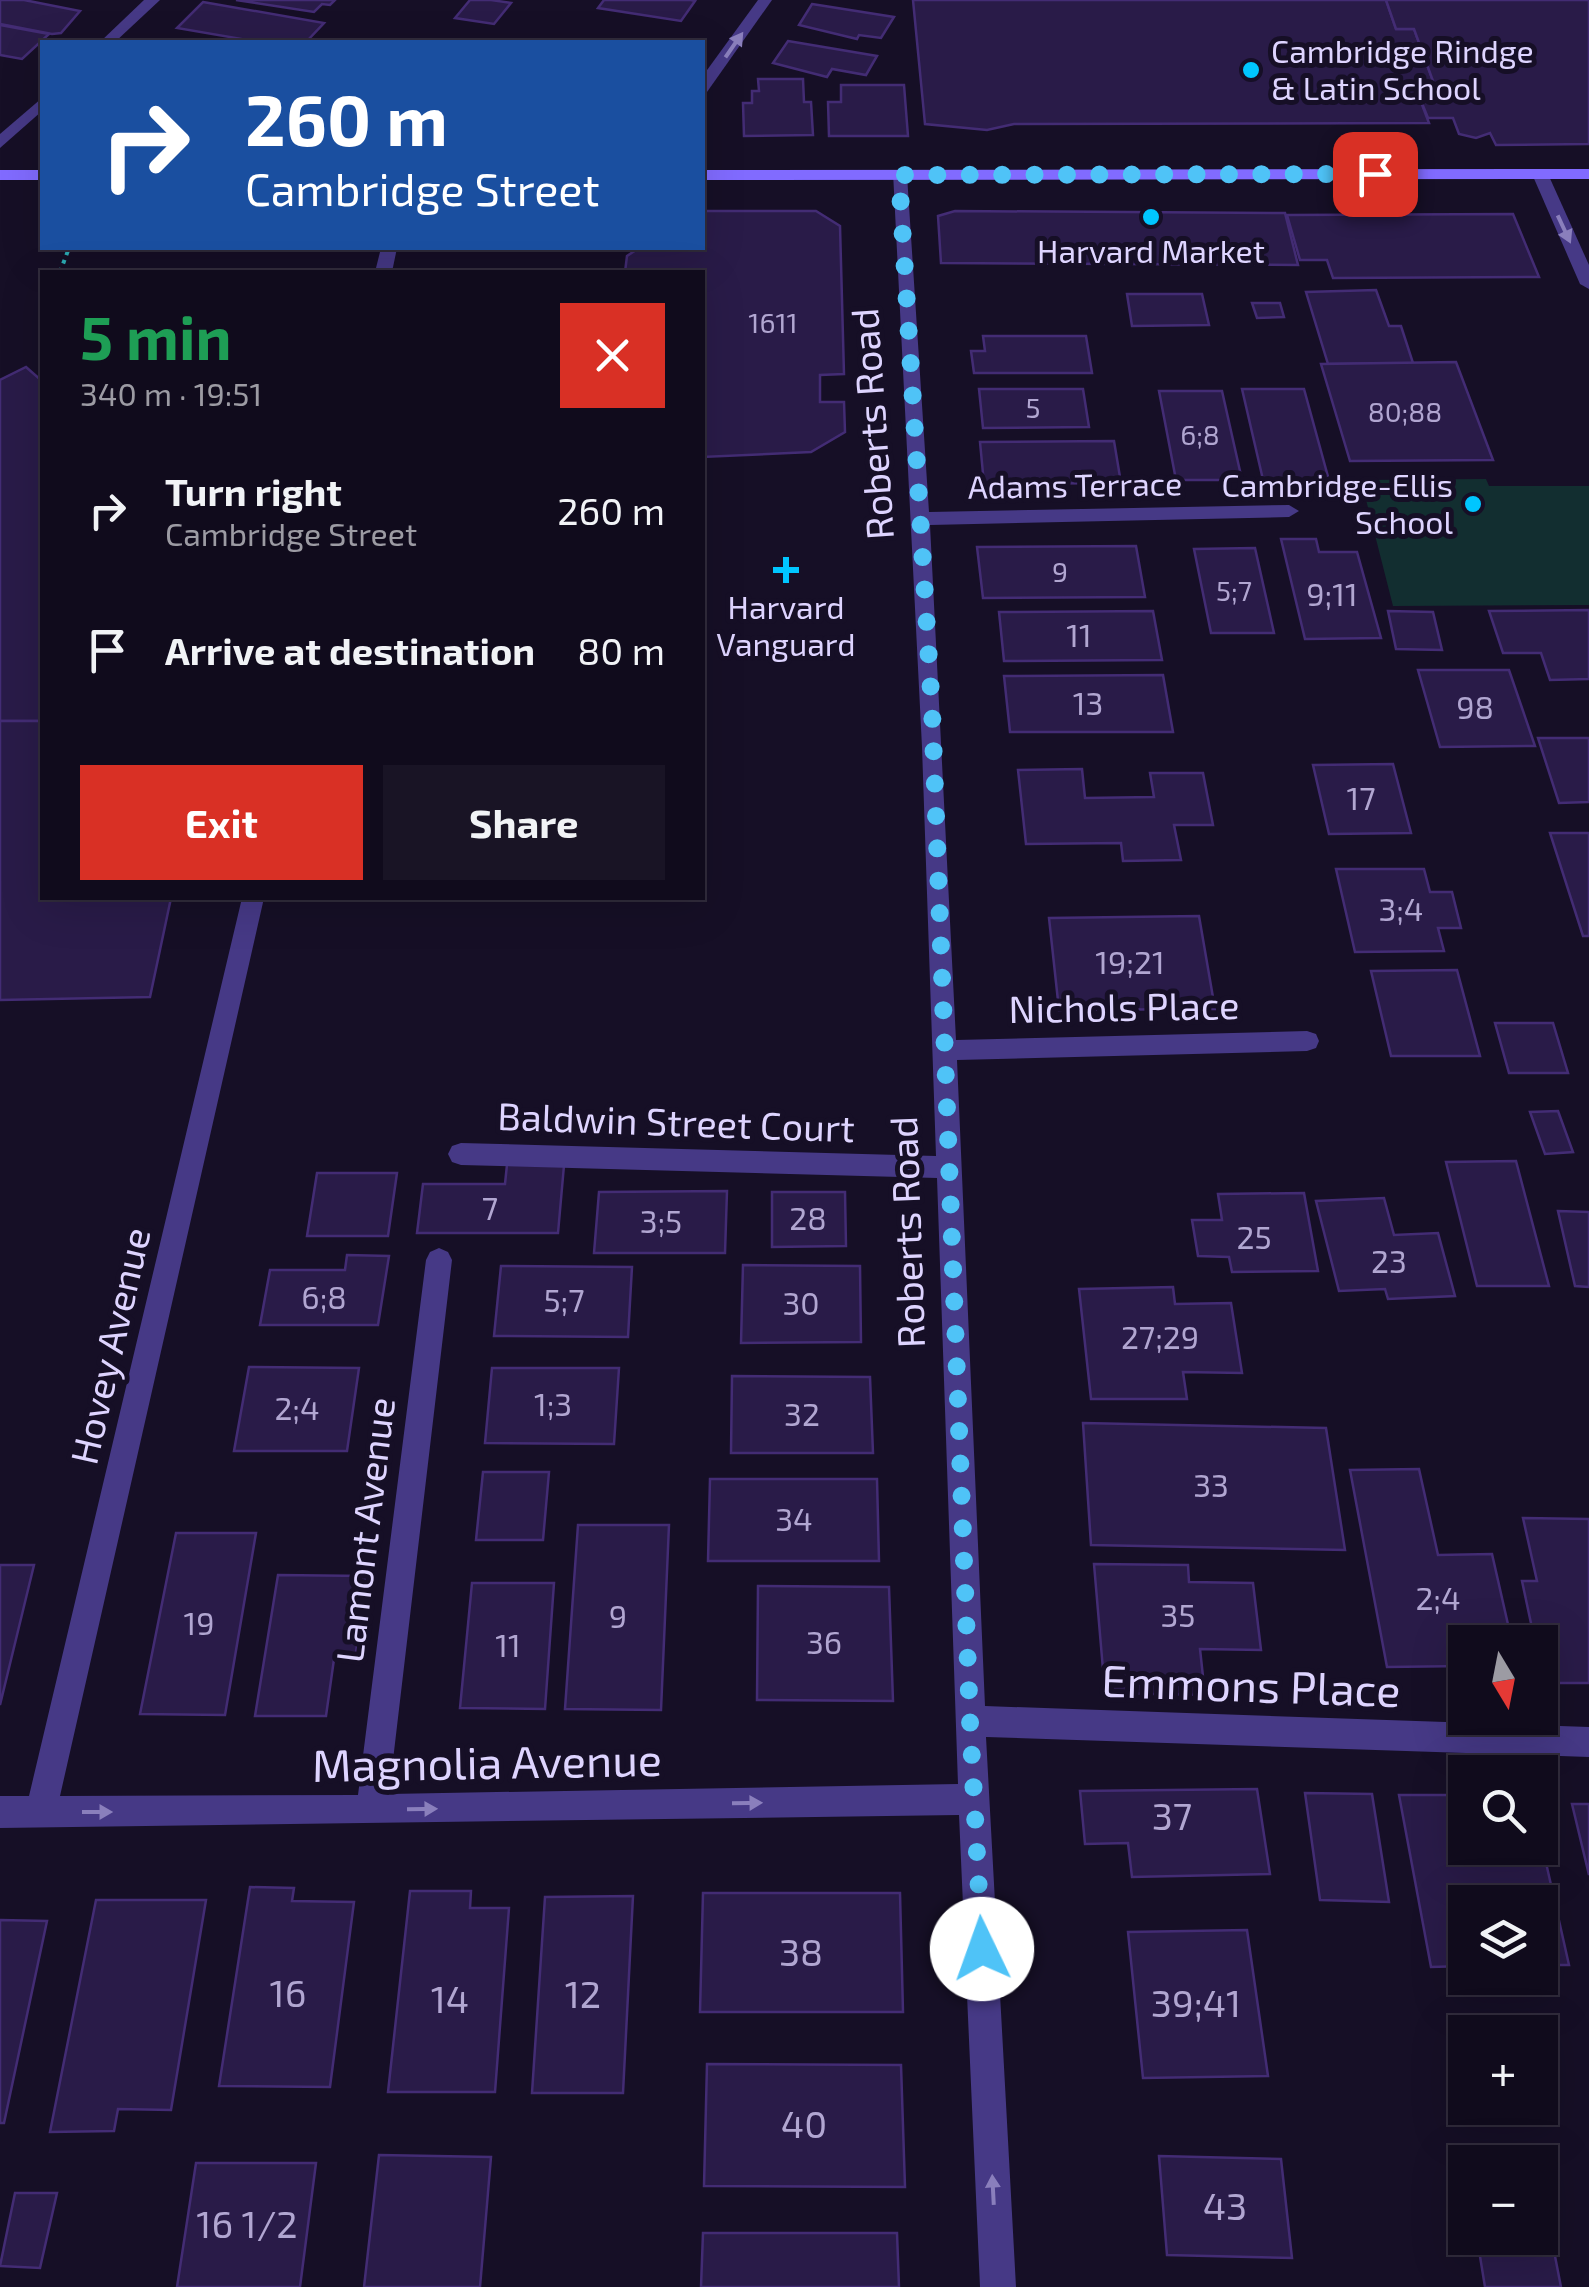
<!DOCTYPE html>
<html lang="en">
<head>
<meta charset="utf-8">
<style>
	body { margin:0; font-family:"Exo 2",sans-serif; background:#191425; color:#f1f3f6; height:100vh; display:flex; flex-direction:column; font-size:38px; white-space:nowrap }
	* { box-sizing:border-box; margin:0 }
	p { font-size:32px; color:#9c9ba3 }
	.icon { flex:none; width:55px; height:55px; fill:none; stroke:currentColor; stroke-width:2; stroke-linecap:round; stroke-linejoin:round }
	.map { position:relative; flex:1; overflow:hidden }
	.details { position:absolute; left:40px; top:270px; width:665px; height:630px; display:flex; flex-direction:column; background:#100b1c; border-radius:0px; box-shadow:0 10px 40px #0002,0 0 0 2px #302b3b }
	.details>* { flex:none }
	.top-card { position:absolute; left:40px; top:40px; width:665px; height:210px; border-radius:0px; box-shadow:0 10px 40px #0002,0 0 0 2px #302b3b; background:#1a4fa0; color:#fff; overflow:hidden }
	.needle { width:65px; rotate:170deg }
	.fabs { position:absolute; left:1448px; top:1625px; display:grid; gap:20px }
	.fabs a { display:grid; place-items:center; width:110px; height:110px; border-radius:0px; background:#100b1c; box-shadow:0 10px 40px #0002,0 0 0 2px #302b3b; font-size:50px }
	.pin { position:absolute; display:grid; place-items:center; width:85px; height:85px; color:#fff; margin:-42px; border-radius:20px; box-shadow:0 5px 15px #0006 }
	.me { position:absolute; width:110px; margin:-55px; rotate:357deg; stroke-linejoin:round; filter:drop-shadow(0 0 8px #0008) }
	.turn { display:flex; align-items:center; gap:35px; height:210px; padding:0 40px; font-size:45px }
	.turn .icon { width:130px; height:130px; stroke-width:2.5 }
	.turn b { display:block; font-size:70px; line-height:85px }
	.round { display:grid; place-items:center; flex:none; width:105px; height:105px; border-radius:0px; background:#191425 }
	.headline { display:flex; align-items:center; justify-content:space-between; height:170px; padding:0 40px }
	h1 { font-size:60px; font-weight:700; line-height:75px; color:#1e9e55 }
	.action { display:flex; gap:20px; margin-top:auto; padding:20px 40px }
	.action a { flex:1; height:115px; border-radius:0px; background:#d93025; color:#fff; font-size:40px; font-weight:700; line-height:115px; text-align:center }
	.action a+a { background:#191425; color:#f1f3f6 }
	ul { padding:0; list-style:none }
	li { display:flex; align-items:center; gap:30px; height:140px; padding:0 40px }
	li div { flex:1 }
	li b { display:block; font-size:38px }
	li em { font-style:normal }
	.map>svg:first-child { display:block }
	.green { fill:#122e30 }
	.building { fill:#291b48; stroke:#432c74; stroke-width:2.5 }
	.lines { fill:none; stroke-linecap:round; stroke-linejoin:round }
	.path { stroke:#2db1ba; stroke-width:4; stroke-dasharray:4 5; stroke-linecap:butt }
	.minor { fill:#463986; fill-rule:evenodd }
	.secondary { fill:#816bff; fill-rule:evenodd }
	.oneway { fill:#8a7fbc }
	.route { stroke:#4fc3f7; stroke-width:18; stroke-dasharray:0 32.4 }
	.poi-dot { fill:#00c6ff; stroke:#160f26; stroke-width:4 }
	.labels { text-anchor:middle; stroke-width:10; stroke-linejoin:round; paint-order:stroke }
	.far-number-label { font-size:28px; fill:#b1a6d1 }
	.far-poi-label { font-size:32px; fill:#ded4ff; stroke:#160f26 }
	.far-street-label { font-size:32px; fill:#ded4ff; stroke:#160f26 }
	.number-label { font-size:32px; fill:#b1a6d1 }
	.street-label { font-size:38px; fill:#ded4ff; stroke:#160f26 }
	.near-number-label { font-size:38px; fill:#b1a6d1 }
	.near-street-label { font-size:45px; fill:#ded4ff; stroke:#160f26 }
</style>
</head>
<body>
<div class="map">
<svg width="1589" height="2287" viewBox="0 0 1589 2287">
	<rect width="100%" height="100%" fill="#160f26"/>
	<!-- green -->
	<polygon class="green" points="1486,479 1489,486 1589,486 1589,605 1393,606 1361,480"/>
	<!-- building -->
	<g class="building">
		<polygon points="0,0 24,0 80,11 61,33 52,34 0,24"/>
		<polygon points="236,0 335,0 330,5 322,4 314,12"/>
		<polygon points="470,0 491,0 511,3 494,24 455,18"/>
		<polygon points="604,0 691,0 695,1 681,21 598,8"/>
		<polygon points="913,0 1386,0 1396,29 1414,29 1433,81 1413,81 1429,123 1014,124 987,130 925,124"/>
		<polygon points="1386,0 1589,0 1589,144 1496,145 1490,133 1476,138 1459,134 1453,118 1428,118 1413,81 1433,81 1414,29 1396,29"/>
		<polygon points="203,2 324,23 306,42 259,42 177,28"/>
		<polygon points="812,4 894,17 881,38 859,35 857,39 799,25"/>
		<polygon points="0,25 49,34 22,59 0,55"/>
		<polygon points="788,41 877,56 866,75 832,69 827,77 773,63"/>
		<polygon points="758,79 803,79 804,102 811,102 813,135 744,136 743,103 752,103 752,91 759,91"/>
		<polygon points="841,85 904,85 908,136 829,136 828,102 841,102"/>
		<polygon points="702,211 816,211 840,226 844,374 820,375 820,402 844,402 845,432 811,452 702,457 702,272 625,272 627,256 639,248 702,248"/>
		<polygon points="955,211 1285,213 1298,265 941,263 938,216"/>
		<polygon points="1513,214 1539,277 1333,278 1327,260 1300,260 1287,215"/>
		<polygon points="1376,290 1389,326 1401,326 1413,363 1328,364 1306,292"/>
		<polygon points="1127,294 1202,294 1209,325 1132,326"/>
		<polygon points="1252,303 1280,303 1284,317 1257,318"/>
		<polygon points="983,336 1086,336 1092,373 974,373 971,351 985,351"/>
		<polygon points="1456,362 1493,460 1350,461 1321,364"/>
		<polygon points="26,367 42,381 42,721 0,721 0,380"/>
		<polygon points="979,389 1083,389 1089,427 983,428"/>
		<polygon points="1242,389 1304,389 1330,484 1264,484"/>
		<polygon points="1159,391 1222,391 1242,480 1176,480"/>
		<polygon points="1114,441 1121,483 984,484 980,442"/>
		<polygon points="1281,539 1316,539 1319,552 1357,552 1381,638 1305,639"/>
		<polygon points="1136,546 1145,597 983,598 977,547"/>
		<polygon points="1255,548 1274,633 1211,633 1194,549"/>
		<polygon points="1589,610 1589,679 1550,680 1541,653 1503,653 1489,611"/>
		<polygon points="1153,611 1162,660 1004,661 999,612"/>
		<polygon points="1388,611 1433,612 1442,650 1396,649"/>
		<polygon points="1418,670 1509,670 1535,746 1440,747"/>
		<polygon points="1163,675 1173,732 1010,732 1004,676"/>
		<polygon points="0,721 42,721 42,898 171,898 150,997 0,1000"/>
		<polygon points="1538,738 1589,738 1589,802 1559,803"/>
		<polygon points="1393,764 1411,833 1329,834 1313,765"/>
		<polygon points="1082,769 1085,798 1154,797 1150,773 1203,773 1213,825 1174,825 1181,860 1123,861 1121,843 1026,844 1018,770"/>
		<polygon points="1550,833 1589,833 1589,936 1583,936"/>
		<polygon points="1336,869 1424,869 1430,892 1452,892 1461,928 1438,928 1444,951 1355,952"/>
		<polygon points="1199,916 1215,1009 1059,1010 1049,918"/>
		<polygon points="1457,970 1480,1056 1391,1056 1371,971"/>
		<polygon points="1495,1023 1553,1023 1568,1073 1509,1073"/>
		<polygon points="1558,1111 1573,1152 1545,1154 1530,1112"/>
		<polygon points="565,1154 558,1233 417,1233 423,1184 505,1184 508,1155"/>
		<polygon points="1516,1161 1549,1286 1477,1286 1446,1162"/>
		<polygon points="317,1173 397,1173 388,1236 307,1236"/>
		<polygon points="727,1191 725,1253 594,1253 599,1192"/>
		<polygon points="772,1192 845,1192 846,1246 772,1247"/>
		<polygon points="1304,1193 1318,1271 1232,1272 1229,1257 1198,1256 1192,1220 1222,1220 1218,1194"/>
		<polygon points="1384,1198 1394,1235 1438,1233 1455,1296 1388,1299 1385,1289 1339,1291 1316,1201"/>
		<polygon points="1558,1211 1589,1212 1589,1287 1575,1286"/>
		<polygon points="347,1255 389,1256 378,1325 260,1325 270,1270 345,1270"/>
		<polygon points="743,1265 860,1266 861,1342 741,1343"/>
		<polygon points="501,1266 632,1267 628,1337 494,1336"/>
		<polygon points="1173,1287 1175,1304 1231,1303 1242,1373 1183,1372 1187,1399 1091,1399 1079,1289"/>
		<polygon points="249,1367 359,1368 347,1451 234,1451"/>
		<polygon points="492,1368 619,1368 614,1444 485,1443"/>
		<polygon points="732,1376 870,1377 873,1453 731,1453"/>
		<polygon points="1083,1423 1326,1428 1345,1550 1091,1545"/>
		<polygon points="1419,1469 1438,1555 1492,1554 1512,1642 1465,1642 1465,1666 1387,1667 1350,1470"/>
		<polygon points="483,1472 549,1472 543,1540 476,1540"/>
		<polygon points="710,1479 877,1479 879,1561 708,1561"/>
		<polygon points="1523,1518 1589,1519 1589,1683 1544,1683 1540,1642 1535,1642 1522,1581 1537,1581"/>
		<polygon points="578,1525 669,1525 661,1710 565,1709"/>
		<polygon points="176,1533 256,1533 225,1715 140,1714"/>
		<polygon points="1094,1564 1188,1565 1189,1582 1253,1583 1261,1650 1200,1649 1205,1695 1105,1693"/>
		<polygon points="0,1565 34,1565 0,1705"/>
		<polygon points="278,1575 366,1576 356,1653 335,1652 326,1716 255,1716"/>
		<polygon points="472,1583 554,1583 545,1709 460,1708"/>
		<polygon points="758,1586 889,1587 893,1701 757,1700"/>
		<polygon points="1257,1789 1270,1874 1132,1877 1128,1843 1085,1844 1080,1791"/>
		<polygon points="1305,1793 1372,1794 1389,1902 1320,1900"/>
		<polygon points="1399,1795 1465,1795 1465,1848 1540,1848 1540,1836 1569,1965 1540,1965 1540,1902 1465,1902 1465,1966 1431,1967"/>
		<polygon points="1572,1804 1589,1804 1589,1875"/>
		<polygon points="250,1887 294,1888 292,1901 354,1902 330,2087 219,2086"/>
		<polygon points="410,1891 471,1891 470,1908 509,1908 495,2092 388,2092"/>
		<polygon points="703,1893 900,1893 903,2012 700,2012"/>
		<polygon points="633,1896 623,2093 532,2093 545,1897"/>
		<polygon points="96,1900 206,1900 171,2110 118,2109 114,2131 50,2132"/>
		<polygon points="0,1920 47,1921 4,2123 0,2123"/>
		<polygon points="1247,1930 1268,2076 1143,2078 1128,1932"/>
		<polygon points="707,2064 901,2065 905,2187 704,2186"/>
		<polygon points="379,2155 491,2157 480,2287 364,2287"/>
		<polygon points="1159,2156 1281,2159 1292,2258 1167,2255"/>
		<polygon points="196,2163 316,2163 300,2287 177,2287"/>
		<polygon points="1540,2179 1561,2287 1485,2287 1477,2238 1540,2238"/>
		<polygon points="15,2193 57,2193 40,2268 0,2266"/>
		<polygon points="703,2233 897,2233 899,2287 701,2287"/>
	</g>
	<g class="lines">
		<!-- path -->
		<polyline class="path" points="60,272 69,248"/>
		<!-- minor -->
		<g class="minor">
			<polygon points="144,0 160,0 115,42 100,42"/>
			<polygon points="758,0 772,0 707,92 702,93 702,77"/>
			<polygon points="42,98 42,111 0,148 0,134"/>
			<polygon points="1540,169 1548,174 1589,265 1589,289 1580,284 1532,174"/>
			<polygon points="893,172 907,175 929,512 1289,505 1299,511 1289,517 930,525 956,1040 1307,1031 1316,1034 1319,1041 1316,1048 1307,1051 957,1060 985,1706 1589,1727 1589,1757 986,1737 1016,2287 980,2287 959,1815 0,1828 0,1796 29,1796 242,898 264,898 60,1796 358,1795 426,1260 430,1252 439,1248 448,1252 452,1260 389,1794 958,1784 937,1178 461,1165 452,1162 448,1154 452,1146 461,1143 936,1156 922,747"/>
			<polygon points="381,248 397,248 392,272 375,272"/>
		</g>
		<!-- secondary -->
		<g class="secondary">
			<polygon points="1589,169 1589,179 702,180 702,170"/>
			<rect x="0" y="170" width="42" height="10"/>
		</g>
	</g>
	<!-- one-way arrows -->
	<defs><path id="oneway-solid" d="M-6-.8H1V-3.2L6.5 0L1 3.2V.8H-6Z" transform="scale(2.5)"/></defs>
	<g class="oneway">
		<use href="#oneway-solid" transform="translate(734 45) rotate(-55)"/>
		<use href="#oneway-solid" transform="translate(1564 229) rotate(65)"/>
		<use href="#oneway-solid" transform="translate(747 1803) rotate(-1)"/>
		<use href="#oneway-solid" transform="translate(422 1809) rotate(-1)"/>
		<use href="#oneway-solid" transform="translate(97 1812)"/>
		<use href="#oneway-solid" transform="translate(993 2190) rotate(-93)"/>
	</g>
	<g class="lines">
		<!-- route -->
		<polyline class="route" points="982,1949 970,1721 932,709 899,175 1375,174"/>
	</g>
	<!-- markers -->
	<g class="poi-dot">
		<circle cx="1251" cy="70" r="10"/>
		<circle cx="1151" cy="217" r="10"/>
		<circle cx="1473" cy="504" r="10"/>
		<path d="M781 555h10v10h10v10h-10v10h-10v-10h-10v-10h10z"/>
	</g>
	<g class="labels">
		<!-- far-number labels -->
		<g class="far-number-label">
			<text x="773" y="333">1611</text>
			<text x="1033" y="418">5</text>
			<text x="1405" y="422">80;88</text>
			<text x="1200" y="445">6;8</text>
			<text x="1060" y="582">9</text>
			<text x="1234" y="601">5;7</text>
		</g>
		<!-- far-poi labels -->
		<g class="far-poi-label">
			<text x="1271" y="63" text-anchor="start">Cambridge Rindge<tspan x="1271" dy="37">&amp; Latin School</tspan></text>
			<text x="1151" y="263">Harvard Market</text>
			<text x="1453" y="497" text-anchor="end">Cambridge-Ellis<tspan x="1453" dy="37">School</tspan></text>
			<text x="786" y="619">Harvard<tspan x="786" dy="37">Vanguard</tspan></text>
		</g>
		<!-- far-street labels -->
		<g class="far-street-label">
			<text transform="translate(1075 486) rotate(-1)" y="11">Adams Terrace</text>
		</g>
		<!-- number labels -->
		<g class="number-label">
			<text x="1332" y="606">9;11</text>
			<text x="1079" y="647">11</text>
			<text x="1088" y="715">13</text>
			<text x="1475" y="719">98</text>
			<text x="1361" y="810">17</text>
			<text x="1401" y="921">3;4</text>
			<text x="1130" y="974">19;21</text>
			<text x="490" y="1220">7</text>
			<text x="808" y="1230">28</text>
			<text x="661" y="1233">3;5</text>
			<text x="1254" y="1249">25</text>
			<text x="1389" y="1273">23</text>
			<text x="324" y="1309">6;8</text>
			<text x="564" y="1312">5;7</text>
			<text x="801" y="1315">30</text>
			<text x="1160" y="1349">27;29</text>
			<text x="553" y="1416">1;3</text>
			<text x="297" y="1420">2;4</text>
			<text x="802" y="1426">32</text>
			<text x="1211" y="1497">33</text>
			<text x="794" y="1531">34</text>
			<text x="1438" y="1610">2;4</text>
			<text x="1178" y="1627">35</text>
			<text x="618" y="1628">9</text>
			<text x="199" y="1635">19</text>
			<text x="824" y="1654">36</text>
			<text x="508" y="1657">11</text>
		</g>
		<!-- street labels -->
		<g class="street-label">
			<text transform="translate(873 424) rotate(-94)" y="13">Roberts Road</text>
			<text transform="translate(1124 1008) rotate(-1)" y="13">Nichols Place</text>
			<text transform="translate(676 1123) rotate(2)" y="13">Baldwin Street Court</text>
			<text transform="translate(908 1232) rotate(-92)" y="13">Roberts Road</text>
			<text transform="translate(111 1346) rotate(-77)" y="13">Hovey Avenue</text>
			<text transform="translate(366 1530) rotate(-83)" y="13">Lamont Avenue</text>
		</g>
		<!-- near-number labels -->
		<g class="near-number-label">
			<text x="1172" y="1830">37</text>
			<text x="801" y="1966">38</text>
			<text x="288" y="2007">16</text>
			<text x="583" y="2008">12</text>
			<text x="450" y="2013">14</text>
			<text x="1196" y="2017">39;41</text>
			<text x="804" y="2138">40</text>
			<text x="1225" y="2220">43</text>
			<text x="247" y="2238">16 1/2</text>
		</g>
		<!-- near-street labels -->
		<g class="near-street-label">
			<text transform="translate(1251 1686) rotate(2)" y="16">Emmons Place</text>
			<text transform="translate(487 1763) rotate(-1)" y="16">Magnolia Avenue</text>
		</g>
	</g>
</svg>
<div class="fabs">
<a><svg class="needle" viewBox="-14 -14 28 28"><path d="M0-13l5 13h-10z" fill="#e53935"/><path d="M0 13l5-13h-10z" fill="#9c9ba3"/></svg></a>
<a><svg class="icon" aria-label="search" viewBox="0 0 24 24"><circle cx="10" cy="10" r="6"/><path d="M15 15l6 6"/></svg></a>
<a><svg class="icon" aria-label="layers" viewBox="0 0 24 24"><path d="M12 4l9 5-9 5-9-5zM3 14l9 5 9-5"/></svg></a>
<a>+</a>
<a>−</a>
</div>
<div class="pin" style="left:1375px;top:174px;background:#d93025"><svg class="icon" aria-label="arrive" viewBox="0 0 24 24"><path d="M6 21V4h12l-3 4 3 4H6"/></svg></div>
<svg class="me" style="left:982px;top:1949px" viewBox="-20 -20 40 40"><circle r="19" fill="#fff"/><path d="M0-13L10 11 0 6-10 11z" fill="#4fc3f7"/></svg>
<div class="top-card">
<div class="turn"><svg class="icon" aria-label="right" viewBox="0 0 24 24"><path d="M7 20v-9h11M14 6l5 5-5 5"/></svg><div><b>260 m</b>Cambridge Street</div></div>
</div>
<section class="details">
<div class="headline"><div><h1>5 min</h1><p>340 m · 19:51</p></div><a class="round" style="background:#d93025;color:#fff"><svg class="icon" aria-label="close" viewBox="0 0 24 24"><path d="M6 6l12 12M18 6L6 18"/></svg></a></div>
<ul>
<li><svg class="icon" aria-label="right" viewBox="0 0 24 24"><path d="M7 20v-9h11M14 6l5 5-5 5"/></svg><div><b>Turn right</b><p>Cambridge Street</p></div><em>260 m</em></li>
<li><svg class="icon" aria-label="arrive" viewBox="0 0 24 24"><path d="M6 21V4h12l-3 4 3 4H6"/></svg><div><b>Arrive at destination</b></div><em>80 m</em></li>
</ul>
<div class="action"><a>Exit</a><a>Share</a></div>
</section>
</div>
</body>
</html>
